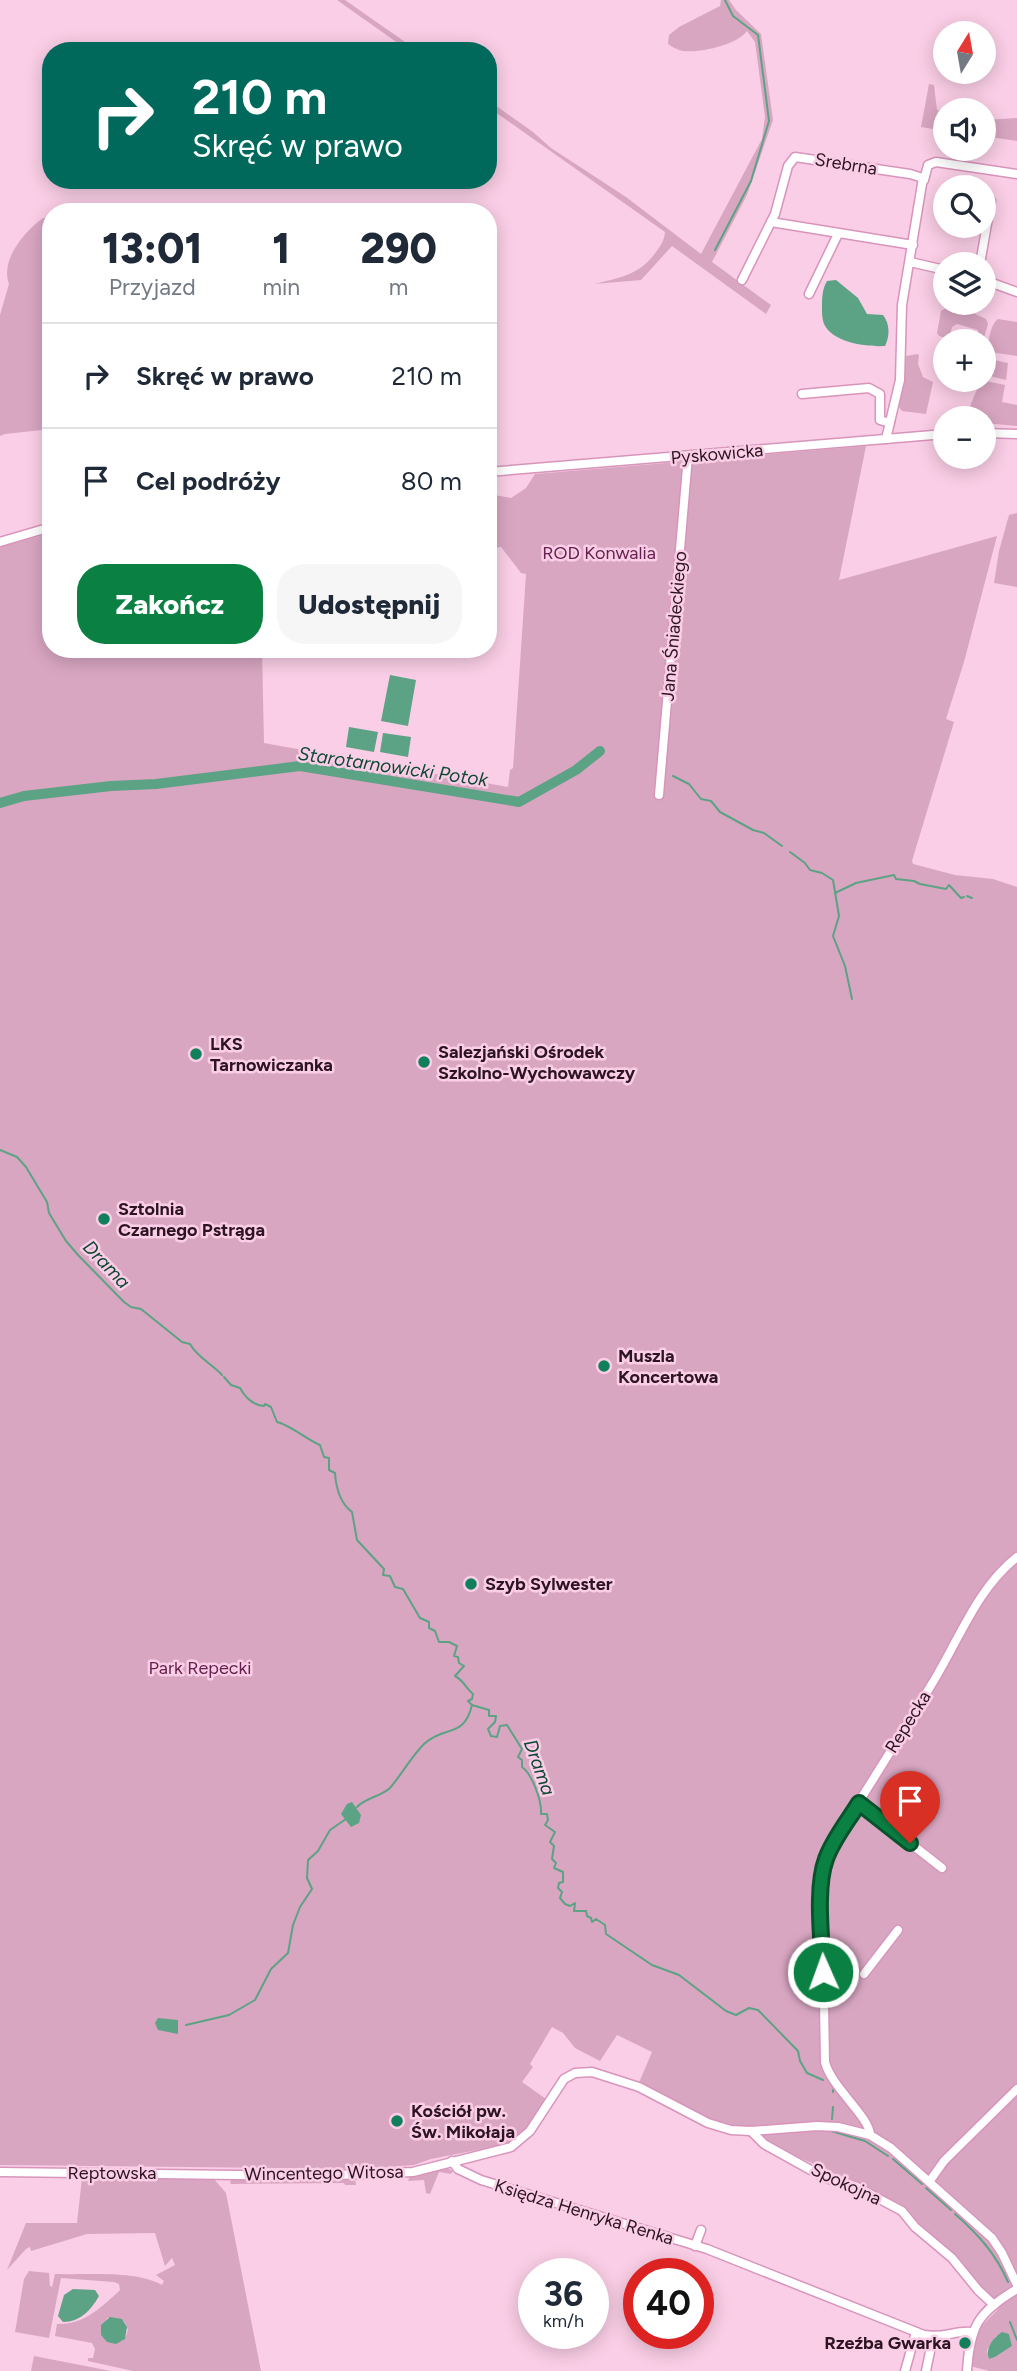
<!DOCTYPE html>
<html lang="pl">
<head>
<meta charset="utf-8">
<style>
	body { margin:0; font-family:Figtree,sans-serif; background:#f6f6f7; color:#1f2937; height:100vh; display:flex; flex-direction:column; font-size:26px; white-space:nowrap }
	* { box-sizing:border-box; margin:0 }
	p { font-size:23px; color:#747a83 }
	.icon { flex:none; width:38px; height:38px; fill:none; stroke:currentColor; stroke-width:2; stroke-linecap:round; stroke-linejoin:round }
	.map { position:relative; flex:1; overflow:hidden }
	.side { position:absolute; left:42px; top:203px; width:455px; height:455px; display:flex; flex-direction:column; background:#fff; border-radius:28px; box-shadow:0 4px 18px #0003 }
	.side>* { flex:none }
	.top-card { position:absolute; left:42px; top:42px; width:455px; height:147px; border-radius:28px; box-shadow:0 4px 18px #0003; background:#00695c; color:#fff; overflow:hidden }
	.needle { width:46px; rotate:11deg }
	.controls { position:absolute; left:933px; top:21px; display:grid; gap:14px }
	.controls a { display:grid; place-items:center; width:63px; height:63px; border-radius:50%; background:#fff; box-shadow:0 4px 18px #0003; font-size:35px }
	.speed { position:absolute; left:518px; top:2258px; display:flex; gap:14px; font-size:35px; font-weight:700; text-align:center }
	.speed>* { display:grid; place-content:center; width:91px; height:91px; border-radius:50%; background:#fff; box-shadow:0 4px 18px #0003; line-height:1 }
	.speed small { font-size:18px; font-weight:400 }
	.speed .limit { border:10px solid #d22; background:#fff; color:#111 }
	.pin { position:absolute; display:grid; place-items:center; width:60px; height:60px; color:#fff; margin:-72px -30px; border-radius:50% 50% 50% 0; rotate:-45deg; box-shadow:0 0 7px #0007 }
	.pin .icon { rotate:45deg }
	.me { position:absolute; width:77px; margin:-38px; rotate:358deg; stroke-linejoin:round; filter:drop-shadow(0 0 5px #0008) }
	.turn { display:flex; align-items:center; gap:24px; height:147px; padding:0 35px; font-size:32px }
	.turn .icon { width:91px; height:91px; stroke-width:2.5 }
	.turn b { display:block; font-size:49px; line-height:60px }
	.eta { display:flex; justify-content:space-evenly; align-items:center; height:119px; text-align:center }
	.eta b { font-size:42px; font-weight:800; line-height:49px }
	.cta { display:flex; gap:14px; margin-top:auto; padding:14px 35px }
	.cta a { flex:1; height:80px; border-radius:28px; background:#0b8043; color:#fff; font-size:28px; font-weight:800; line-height:80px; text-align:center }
	.cta a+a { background:#f6f6f7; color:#1f2937 }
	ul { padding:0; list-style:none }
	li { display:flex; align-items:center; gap:21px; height:105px; padding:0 35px; border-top:2px solid #e0e1e3 }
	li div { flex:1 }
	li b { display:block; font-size:26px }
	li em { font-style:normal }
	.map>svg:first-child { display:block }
	.green { fill:#d9a6c2; fill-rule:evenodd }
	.water { fill:#5ca284 }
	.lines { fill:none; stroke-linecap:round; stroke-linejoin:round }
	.stream { stroke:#5ca284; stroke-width:2 }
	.river { stroke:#5ca284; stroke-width:10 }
	.minor-casing { stroke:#d894bb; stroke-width:11 }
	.minor { stroke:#fff; stroke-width:8 }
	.route-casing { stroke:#07532c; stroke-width:18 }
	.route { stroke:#0b8043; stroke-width:12 }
	.poi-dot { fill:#117f5c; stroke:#facee6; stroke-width:2.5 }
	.labels { text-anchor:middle; stroke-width:5; stroke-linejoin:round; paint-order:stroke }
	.street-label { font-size:18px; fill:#2d1423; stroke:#facee6 }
	.park-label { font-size:18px; fill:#67214e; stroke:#facee6 }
	.poi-label { font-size:18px; font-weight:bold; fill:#2d1423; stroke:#facee6; text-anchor:start }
	.water-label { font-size:19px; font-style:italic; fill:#0d4833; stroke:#facee6 }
</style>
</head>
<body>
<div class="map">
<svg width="1017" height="2371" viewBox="0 0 1017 2371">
	<rect width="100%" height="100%" fill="#facee6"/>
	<!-- green -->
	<g class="green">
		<polygon points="337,0 345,0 418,51 409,51"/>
		<path d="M721,0H729L736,10L761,34L773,120L747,195L712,262L771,305L766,314L672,246L641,280L594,284C620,278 641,274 656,252C661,245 664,241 665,232L488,107V100L533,132L551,148L626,197L701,254L762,139L765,117L755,42L747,31C737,45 700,53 683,51C678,50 672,47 668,44L669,35L679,27L720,6Z"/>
		<polygon points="929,84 934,85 937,110 945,112 945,131 921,127"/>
		<polygon points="1017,118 1017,141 984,136 984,120"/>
		<path d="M43,218H51V429L5,434L0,436V315L9,284C0,260 24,232 43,218Z"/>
		<polygon points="952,305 974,310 973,313 986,319 988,324 983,341 979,341 978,330 957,324 952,327 949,339 939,336 937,333 941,311"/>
		<path d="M998,319L1017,322V356L990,352C987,343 990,325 998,319Z"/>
		<polygon points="917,354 919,355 918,364 923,377 933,382 926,414 902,411 899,407 906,356"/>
		<polygon points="994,360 1008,363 1006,380 985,375 988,362"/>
		<polygon points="981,380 1005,385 1002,402 1017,405 1017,426 984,423 984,418 965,418"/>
		<path d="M866,446L839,580L997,536L964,662L946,719L954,722L912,861L913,864L955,875L993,879L1017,887V2371H989L970,2366C975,2330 975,2333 999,2308L995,2307C966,2275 939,2243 905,2217C849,2173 779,2150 715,2123C689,2111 664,2097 638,2085L652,2052L617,2035L600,2061L575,2048L563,2033L552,2027L530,2064L533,2067L522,2082L546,2099L523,2133L508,2144L431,2159L414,2165L364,2169L0,2165V547L51,533V649H262L264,743L508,787L510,770L513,768L526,574L521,573L501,547L494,548L488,559V488L494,495L511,498L526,488L535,474ZM1009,2334L1012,2346L995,2357L989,2359L987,2350L996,2336Z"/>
		<polygon points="1017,513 1017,587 994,583 999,551 1009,515"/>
		<polygon points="445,2167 453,2171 451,2174 439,2172 430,2194 426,2193 424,2180 408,2181 410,2175"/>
		<polygon points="253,2177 355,2178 356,2185 345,2185 344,2183 231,2184 230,2182 232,2179"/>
		<path d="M82,2178H213L226,2193L261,2371H133L88,2361V2358H93L95,2349L92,2343L55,2336L57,2324C83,2325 99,2309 117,2293L120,2290L119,2284L114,2282L61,2278L49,2338L15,2332L24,2279L29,2271L49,2273L50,2286L52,2287L55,2274C85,2275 137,2270 162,2285L164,2281L156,2275L175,2265L172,2258L165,2266L155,2233L87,2234L31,2251L30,2247L26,2249L7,2270L26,2223H77ZM107,2318L124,2321L128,2330L126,2336L122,2341L102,2337Z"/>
		<polygon points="34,2356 111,2371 31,2371"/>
	</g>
	<!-- water -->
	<g class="water">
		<path d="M836,280L858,298L867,314L883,315C890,324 890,336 885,346C867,347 833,343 824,324C822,319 822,313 822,308C822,298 822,290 827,281Z"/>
		<polygon points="390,675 416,680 408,726 381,721"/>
		<polygon points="349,727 378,732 374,752 346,747"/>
		<polygon points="383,733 411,737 408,757 380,752"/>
		<polygon points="352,1802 361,1815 359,1823 351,1827 341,1814 347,1804"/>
		<polygon points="158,2018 178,2020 178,2034 158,2030 155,2023"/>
		<path d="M73,2289L95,2290L99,2296C91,2310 80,2322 63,2322L58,2316L64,2295Z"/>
		<polygon points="110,2317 122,2319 127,2327 125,2339 116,2344 107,2342 101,2335 101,2325"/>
		<path d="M1002,2332L1009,2334L1012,2346L995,2357L989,2359C985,2348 993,2338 1002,2332Z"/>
	</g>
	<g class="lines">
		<!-- stream -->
		<g class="stream">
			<polyline points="715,250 751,181 769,121 758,35 733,16 725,0"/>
			<polyline points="362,776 372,768"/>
			<polyline points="673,776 689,784 701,799 711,801 720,812 753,830 764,833 782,846"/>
			<polyline points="790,852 805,863 810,870 822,873 833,880 839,916 833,936 845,966 852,999"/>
			<polyline points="835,893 856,883 894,875 896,879 914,881 920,884 946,889 949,885 961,898 964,897"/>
			<polyline points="967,896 972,898"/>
			<path d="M0,1150L17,1157L26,1167L47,1202L49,1213L66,1241L78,1255L124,1302L131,1307L141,1309L182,1342L190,1344C197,1357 212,1364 222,1375"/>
			<path d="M224,1377L231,1385L240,1388C245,1397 252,1405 264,1406L265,1404L271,1407L277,1422C288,1424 308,1440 320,1445L324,1457L329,1458V1470L335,1473C336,1488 340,1503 352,1512L357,1540L384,1569L383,1575L390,1576L395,1587L403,1589L420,1618L429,1622V1628L435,1631L439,1642H449L457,1646L454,1656L458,1657L459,1663L464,1666L455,1676C463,1680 466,1688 473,1694L472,1699L468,1701L472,1705L489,1710V1716H496L495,1722L488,1729L491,1736L497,1737L500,1726L507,1725L522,1749L518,1757L522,1760V1767C532,1774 542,1801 541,1814H547L548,1820L545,1825L555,1832L550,1842L554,1846L552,1859L556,1863L554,1868L563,1872V1882L559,1883L558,1888L562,1892L560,1898L565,1904L570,1906L575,1903L574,1911H586L587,1916L591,1918L592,1922L596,1919L605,1925L606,1934L652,1965L679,1975L726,2011L736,2015L749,2008L758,2010L798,2051L800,2061L807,2073L823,2080"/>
			<path d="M357,1807C367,1797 380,1797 390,1788C402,1774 411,1757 424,1744C444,1725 464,1739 472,1705"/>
			<polyline points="186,2025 229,2015 255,2000 271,1969 288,1953 293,1925 300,1907 312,1889 307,1878 308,1860 318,1851 330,1830 346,1819"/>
			<polyline points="833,2090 833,2092"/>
			<polyline points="832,2119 833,2107"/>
			<polyline points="831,2131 865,2141 888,2156"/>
			<polyline points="893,2159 922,2184"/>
			<polyline points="926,2188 951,2210"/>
			<path d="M955,2214C978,2234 996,2254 1008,2282"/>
			<polyline points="1010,2322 1017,2340"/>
		</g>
		<!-- river -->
		<polyline class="river" points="0,803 24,796 111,786 156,784 300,766 519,802 576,770 600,751"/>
		<!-- minor casing -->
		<g class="minor-casing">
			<g id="minor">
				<polyline points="924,180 928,165 936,162 1017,174"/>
				<polyline points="771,222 913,245"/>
				<polyline points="910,262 945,270"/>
				<polyline points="980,264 991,201"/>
				<polyline points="742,280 775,214 788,166 795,157 910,174 923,178 902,305 900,380 886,439"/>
				<polyline points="984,280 1017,292"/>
				<polyline points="809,294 838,234"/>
				<polyline points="802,394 869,388 880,394 880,420 890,423"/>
				<polyline points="984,433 1017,434"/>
				<polyline points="488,472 945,434"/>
				<polyline points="0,542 51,527"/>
				<polyline points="659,795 688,456"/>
				<polyline points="859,1803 942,1868"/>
				<polyline points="864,1974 898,1930"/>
				<polyline points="751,2131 764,2144 825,2178 855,2186 902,2211 915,2227 952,2258 978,2290 994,2305"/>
				<path d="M870,2135C870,2117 831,2087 825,2062L822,1884L824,1864L831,1847C866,1790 902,1734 936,1677C961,1635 978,1588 1017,1557"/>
				<path d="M452,2161L458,2169L481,2180L707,2249L924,2335C944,2339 954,2330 972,2332"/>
				<polyline points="0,2172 312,2176 413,2172 511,2147 530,2131 564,2079 575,2073 592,2072 639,2087 708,2123 731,2130 751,2131 817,2126 838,2127 870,2135 891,2148 992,2238 1002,2253 1017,2285"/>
				<polyline points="929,2182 944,2161 1017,2089"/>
				<polyline points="695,2246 701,2230"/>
				<polyline points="905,2371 916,2332"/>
				<polyline points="926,2371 933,2337"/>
				<path d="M967,2371C970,2326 978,2312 1017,2289"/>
			</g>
		</g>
		<!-- minor -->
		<use href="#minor" class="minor"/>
	</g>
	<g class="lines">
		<!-- route casing -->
		<g class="route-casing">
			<path id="route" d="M823,1972C822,1941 815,1888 826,1859C833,1839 848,1821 859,1803L910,1843"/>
		</g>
		<!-- route -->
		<use href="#route" class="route"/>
	</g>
	<!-- markers -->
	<g class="poi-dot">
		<circle cx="196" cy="1054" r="7"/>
		<circle cx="424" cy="1062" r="7"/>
		<circle cx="104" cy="1219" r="7"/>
		<circle cx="604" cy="1366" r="7"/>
		<circle cx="471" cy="1584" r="7"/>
		<circle cx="397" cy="2121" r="7"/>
		<circle cx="965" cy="2343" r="7"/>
	</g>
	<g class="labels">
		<!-- street labels -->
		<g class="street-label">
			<text transform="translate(846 164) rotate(9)" y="6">Srebrna</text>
			<text transform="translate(717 454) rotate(-5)" y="6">Pyskowicka</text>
			<text transform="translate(674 626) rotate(-85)" y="6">Jana Śniadeckiego</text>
			<text transform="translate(908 1722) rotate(-58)" y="6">Repecka</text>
			<text x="112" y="2179">Reptowska</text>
			<text transform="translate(324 2173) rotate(-1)" y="6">Wincentego Witosa</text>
			<text transform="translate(846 2184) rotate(25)" y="6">Spokojna</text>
			<text transform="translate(584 2212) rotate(17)" y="6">Księdza Henryka Renka</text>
		</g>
		<!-- park labels -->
		<g class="park-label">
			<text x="599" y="559">ROD Konwalia</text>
			<text x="200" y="1674">Park Repecki</text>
		</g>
		<!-- poi labels -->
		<g class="poi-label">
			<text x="210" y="1050">LKS<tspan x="210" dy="21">Tarnowiczanka</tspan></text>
			<text x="438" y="1058">Salezjański Ośrodek<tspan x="438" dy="21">Szkolno-Wychowawczy</tspan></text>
			<text x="118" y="1215">Sztolnia<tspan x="118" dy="21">Czarnego Pstrąga</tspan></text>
			<text x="618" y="1362">Muszla<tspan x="618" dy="21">Koncertowa</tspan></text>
			<text x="485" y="1590">Szyb Sylwester</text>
			<text x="411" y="2117">Kościół pw.<tspan x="411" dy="21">Św. Mikołaja</tspan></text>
			<text x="951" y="2349" text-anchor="end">Rzeźba Gwarka</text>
		</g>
		<!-- water labels -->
		<g class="water-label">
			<text transform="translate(393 766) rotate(8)" y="7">Starotarnowicki Potok</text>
			<text transform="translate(107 1264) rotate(46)" y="7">Drama</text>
			<text transform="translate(540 1767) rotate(70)" y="7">Drama</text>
		</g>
	</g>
</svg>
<div class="controls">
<a><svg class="needle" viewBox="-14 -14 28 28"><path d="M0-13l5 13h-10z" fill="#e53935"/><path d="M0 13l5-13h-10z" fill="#747a83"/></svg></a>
<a><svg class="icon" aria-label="sound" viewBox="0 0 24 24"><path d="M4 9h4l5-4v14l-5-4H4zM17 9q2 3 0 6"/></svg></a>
<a><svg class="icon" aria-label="search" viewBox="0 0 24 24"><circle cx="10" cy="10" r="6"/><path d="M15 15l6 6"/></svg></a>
<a><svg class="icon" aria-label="layers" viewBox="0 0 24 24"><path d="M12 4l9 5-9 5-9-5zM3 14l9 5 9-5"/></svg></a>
<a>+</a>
<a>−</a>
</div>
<div class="speed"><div>36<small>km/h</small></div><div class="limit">40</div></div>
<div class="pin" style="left:910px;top:1843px;background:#d93025"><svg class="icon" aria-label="arrive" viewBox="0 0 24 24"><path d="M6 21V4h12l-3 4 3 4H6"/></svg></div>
<svg class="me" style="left:823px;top:1972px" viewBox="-20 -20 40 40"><circle r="17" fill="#0b8043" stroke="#fff" stroke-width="3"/><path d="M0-11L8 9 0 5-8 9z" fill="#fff"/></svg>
<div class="top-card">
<div class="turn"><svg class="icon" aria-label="right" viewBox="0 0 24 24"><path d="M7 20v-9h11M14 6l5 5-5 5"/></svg><div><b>210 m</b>Skręć w prawo</div></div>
</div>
<section class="side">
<div class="eta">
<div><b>13:01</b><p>Przyjazd</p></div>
<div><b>1</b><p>min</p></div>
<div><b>290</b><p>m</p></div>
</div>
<ul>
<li><svg class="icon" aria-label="right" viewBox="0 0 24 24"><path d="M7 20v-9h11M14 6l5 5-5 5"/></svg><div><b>Skręć w prawo</b></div><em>210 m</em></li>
<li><svg class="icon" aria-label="arrive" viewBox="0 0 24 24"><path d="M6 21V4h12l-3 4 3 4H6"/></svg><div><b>Cel podróży</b></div><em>80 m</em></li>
</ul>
<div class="cta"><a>Zakończ</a><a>Udostępnij</a></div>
</section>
</div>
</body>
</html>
